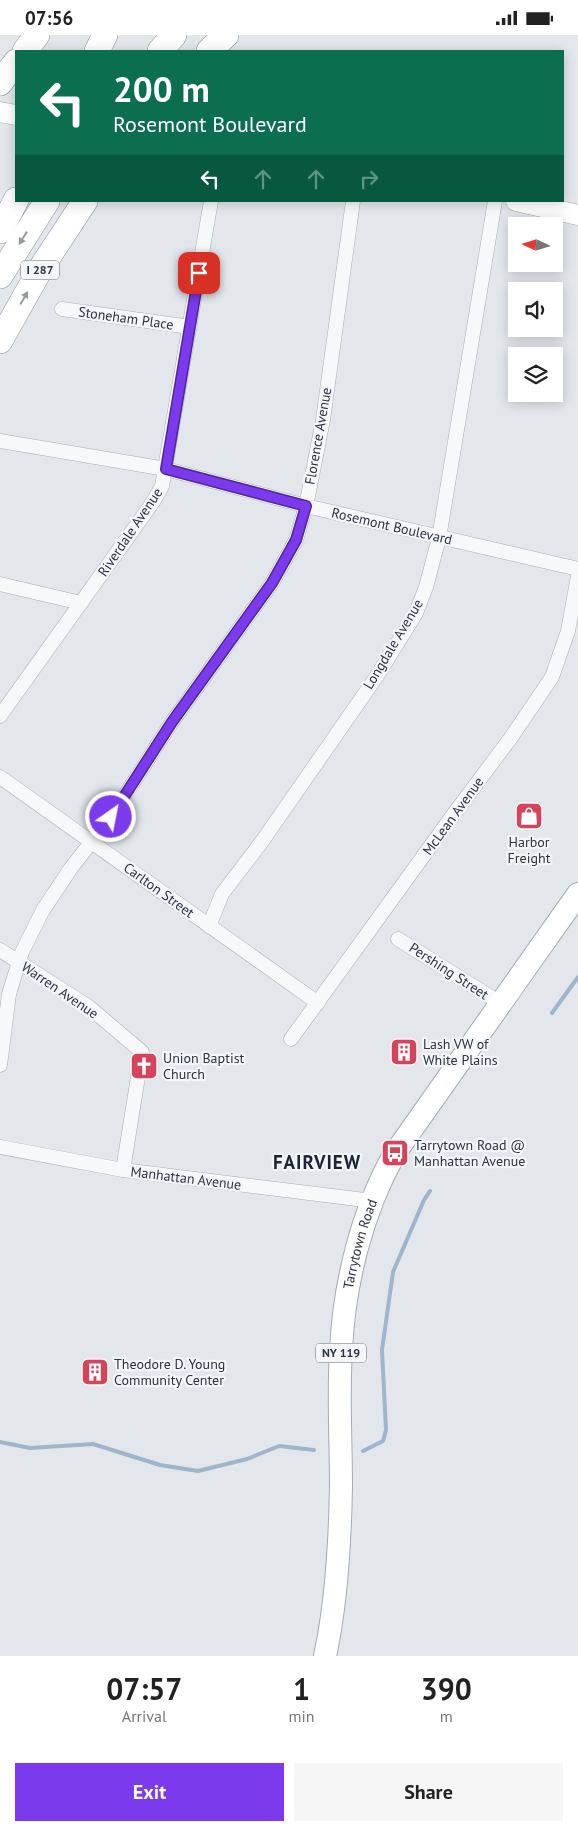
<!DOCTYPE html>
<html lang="en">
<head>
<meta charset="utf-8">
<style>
	body { margin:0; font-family:"PT Sans",sans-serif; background:#f6f6f6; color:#222; height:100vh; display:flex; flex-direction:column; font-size:19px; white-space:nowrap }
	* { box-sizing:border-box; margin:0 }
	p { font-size:16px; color:#767676 }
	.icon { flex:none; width:28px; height:28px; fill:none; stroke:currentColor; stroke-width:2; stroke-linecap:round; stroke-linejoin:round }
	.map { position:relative; height:1621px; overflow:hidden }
	.side { display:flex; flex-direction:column; background:#fff; flex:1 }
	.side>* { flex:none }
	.banner { position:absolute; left:15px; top:15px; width:549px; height:152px; border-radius:0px; box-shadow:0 2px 12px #0003; background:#0b6e4f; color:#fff; overflow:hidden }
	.needle { width:32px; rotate:274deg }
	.controls { position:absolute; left:508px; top:182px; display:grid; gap:10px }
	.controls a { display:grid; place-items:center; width:55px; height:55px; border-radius:0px; background:#fff; box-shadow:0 2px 12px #0003; font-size:25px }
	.pin { position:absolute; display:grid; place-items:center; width:42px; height:42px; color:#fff; margin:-21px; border-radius:10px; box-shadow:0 2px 8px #0006 }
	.me { position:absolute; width:55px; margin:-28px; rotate:33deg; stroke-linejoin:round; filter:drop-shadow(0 0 4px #0008) }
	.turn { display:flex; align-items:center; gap:18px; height:105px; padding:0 15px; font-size:22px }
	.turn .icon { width:65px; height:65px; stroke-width:2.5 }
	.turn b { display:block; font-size:35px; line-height:42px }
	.lanes { display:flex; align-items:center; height:48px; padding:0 15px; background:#0003; justify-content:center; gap:25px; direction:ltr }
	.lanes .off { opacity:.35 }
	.eta { display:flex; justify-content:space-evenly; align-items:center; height:85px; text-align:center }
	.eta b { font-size:30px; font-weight:600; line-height:35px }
	.primary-button { display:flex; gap:10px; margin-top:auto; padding:10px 15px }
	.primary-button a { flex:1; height:58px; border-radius:0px; background:#7c3aed; color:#fff; font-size:20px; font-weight:600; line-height:58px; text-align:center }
	.primary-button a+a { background:#f6f6f6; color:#222 }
	.status { display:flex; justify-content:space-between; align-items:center; height:35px; padding:0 25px; background:#fff; direction:ltr }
	.status svg { height:14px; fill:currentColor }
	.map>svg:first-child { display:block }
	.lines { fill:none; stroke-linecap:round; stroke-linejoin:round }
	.stream { stroke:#9db5cd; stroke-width:4 }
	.minor-casing { stroke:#a8aeb7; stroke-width:15 }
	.secondary-casing { stroke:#a8aeb7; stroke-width:21 }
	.primary-casing { stroke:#a2abb8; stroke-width:24 }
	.motorway-casing { stroke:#8a94a4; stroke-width:26 }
	.minor { stroke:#f7f8fa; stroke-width:14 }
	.secondary { stroke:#fff; stroke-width:20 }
	.primary { stroke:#fff; stroke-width:22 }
	.motorway { stroke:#fff; stroke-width:25 }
	.oneway { fill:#949aa2 }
	.route-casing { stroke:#51269a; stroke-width:12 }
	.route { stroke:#7c3aed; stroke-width:9 }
	.labels { text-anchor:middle; stroke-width:4.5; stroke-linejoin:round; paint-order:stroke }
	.shield { fill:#f4f6f9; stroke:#676e7b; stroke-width:1 }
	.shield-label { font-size:12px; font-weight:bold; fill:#2a3445 }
	.street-label { font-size:14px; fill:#2a3445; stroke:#f4f6f9 }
	.poi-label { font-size:14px; fill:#2a3445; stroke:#f4f6f9; text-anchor:start }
	.district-label { font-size:19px; font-weight:bold; letter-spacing:1px; fill:#1c2536; stroke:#f4f6f9 }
</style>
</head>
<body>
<div class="status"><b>07:56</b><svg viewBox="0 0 49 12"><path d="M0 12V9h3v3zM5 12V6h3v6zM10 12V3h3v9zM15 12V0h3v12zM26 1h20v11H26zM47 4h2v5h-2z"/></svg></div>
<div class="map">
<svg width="578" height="1621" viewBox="0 0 578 1621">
	<rect width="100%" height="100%" fill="#e3e7ec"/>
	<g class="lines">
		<!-- stream -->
		<g class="stream">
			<polyline points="552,978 578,942"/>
			<polyline points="0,1407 30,1413 93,1409 160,1430 198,1436 247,1424 279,1411 314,1415"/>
			<polyline points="363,1416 383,1406 386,1395 382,1315 393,1237 424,1165 430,1156"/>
		</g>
		<!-- minor casing -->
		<g class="minor-casing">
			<g id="minor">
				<polyline points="62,274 190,292"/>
				<polyline points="0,406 166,434 306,471 578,534"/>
				<polyline points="0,549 81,568"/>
				<polyline points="0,681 153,467 162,451 211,166"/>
				<polyline points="0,742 318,968"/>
				<polyline points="209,891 222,859 263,805 377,641 416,578 426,552 439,503 495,166"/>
				<polyline points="398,904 500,968"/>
				<polyline points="0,915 89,972 142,1017 123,1135"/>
				<polyline points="291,1004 453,780 510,704 552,642 568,596 578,541"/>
				<polyline points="0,1030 9,959 22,917 43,875 71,833 111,782 172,687 272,548 296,505 306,471 323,385 353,166"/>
				<polyline points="0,1112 123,1135 373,1166"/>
			</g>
		</g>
		<!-- secondary casing -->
		<g class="secondary-casing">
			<g id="secondary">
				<polyline points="0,77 16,80"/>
				<polyline points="516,166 578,180"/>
			</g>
		</g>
		<!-- primary casing -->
		<g class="primary-casing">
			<g id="primary">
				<path id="s1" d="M325,1621C337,1566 340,1508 341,1451C341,1406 338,1360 341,1315C344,1249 362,1176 395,1118L578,859"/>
			</g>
		</g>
		<!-- motorway casing -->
		<g class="motorway-casing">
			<g id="motorway">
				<polyline points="25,16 37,0"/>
				<polyline points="97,16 105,0"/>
				<polyline points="160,16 174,0"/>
				<polyline points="209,16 226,0"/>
				<polyline points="0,48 16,27"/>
				<polyline points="0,196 16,165"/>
				<polyline points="0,241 47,166"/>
				<polyline points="0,306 41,233 85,166"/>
			</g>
		</g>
		<!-- minor -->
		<use href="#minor" class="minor"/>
		<!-- secondary -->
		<use href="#secondary" class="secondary"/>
		<!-- primary -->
		<use href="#primary" class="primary"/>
		<!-- motorway -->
		<use href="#motorway" class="motorway"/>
	</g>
	<!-- one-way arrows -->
	<defs><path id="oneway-solid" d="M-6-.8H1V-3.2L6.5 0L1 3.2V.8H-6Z" transform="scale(1.25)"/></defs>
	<g class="oneway">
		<use href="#oneway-solid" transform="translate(23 203) rotate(122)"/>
		<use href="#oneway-solid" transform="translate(24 263) rotate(-60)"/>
	</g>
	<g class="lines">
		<!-- route casing -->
		<g class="route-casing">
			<polyline id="route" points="111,782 172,687 272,548 296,505 306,471 166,434 199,238"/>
		</g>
		<!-- route -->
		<use href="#route" class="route"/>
	</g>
	<!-- icons -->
	<defs>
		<g id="shop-square" transform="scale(1.4375)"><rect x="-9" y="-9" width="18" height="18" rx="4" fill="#d5445b" stroke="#f4f6f9"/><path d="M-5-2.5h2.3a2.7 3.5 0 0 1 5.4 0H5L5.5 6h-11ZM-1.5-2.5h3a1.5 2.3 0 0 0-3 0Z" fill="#fff"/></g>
		<g id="building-square" transform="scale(1.4375)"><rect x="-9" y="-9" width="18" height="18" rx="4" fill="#d5445b" stroke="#f4f6f9"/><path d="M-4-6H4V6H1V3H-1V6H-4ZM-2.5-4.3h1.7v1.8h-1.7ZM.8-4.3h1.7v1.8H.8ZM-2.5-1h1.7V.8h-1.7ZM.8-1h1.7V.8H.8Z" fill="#fff"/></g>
		<g id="church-square" transform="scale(1.4375)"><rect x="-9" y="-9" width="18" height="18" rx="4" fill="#d5445b" stroke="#f4f6f9"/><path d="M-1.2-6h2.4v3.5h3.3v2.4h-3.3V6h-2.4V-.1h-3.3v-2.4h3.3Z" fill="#fff"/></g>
		<g id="bus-square" transform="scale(1.4375)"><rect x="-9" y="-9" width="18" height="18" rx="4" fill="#d5445b" stroke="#f4f6f9"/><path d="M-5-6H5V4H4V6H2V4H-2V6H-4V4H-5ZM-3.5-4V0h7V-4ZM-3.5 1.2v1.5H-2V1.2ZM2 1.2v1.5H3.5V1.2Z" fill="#fff"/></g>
	</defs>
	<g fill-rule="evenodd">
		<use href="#shop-square" x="529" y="781"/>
		<use href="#building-square" x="404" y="1017"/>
		<use href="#church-square" x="144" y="1031"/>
		<use href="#bus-square" x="395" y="1118"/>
		<use href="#building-square" x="95" y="1337"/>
	</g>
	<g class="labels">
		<!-- shield labels -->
		<g class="shield">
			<rect x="21" y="225.5" width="38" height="19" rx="4"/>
			<rect x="316" y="1308.5" width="50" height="19" rx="4"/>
		</g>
		<g class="shield-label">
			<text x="40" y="239">I 287</text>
			<text x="341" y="1322">NY 119</text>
		</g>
		<!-- street labels -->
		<g class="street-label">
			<text transform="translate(126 283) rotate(8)" y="5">Stoneham Place</text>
			<text transform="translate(318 401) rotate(-80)" y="5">Florence Avenue</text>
			<text transform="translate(392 491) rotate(13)" y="5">Rosemont Boulevard</text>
			<text transform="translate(130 497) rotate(-56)" y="5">Riverdale Avenue</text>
			<text transform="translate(393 609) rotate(-59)" y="5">Longdale Avenue</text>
			<text transform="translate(453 781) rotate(-54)" y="5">McLean Avenue</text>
			<text transform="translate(159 855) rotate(36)" y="5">Carlton Street</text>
			<text transform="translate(449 936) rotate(33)" y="5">Pershing Street</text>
			<text transform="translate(60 955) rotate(34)" y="5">Warren Avenue</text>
			<text transform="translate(186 1143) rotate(7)" y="5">Manhattan Avenue</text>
			<text dy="5" stroke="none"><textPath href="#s1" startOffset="415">Tarrytown Road</textPath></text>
		</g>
		<!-- poi labels -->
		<g class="poi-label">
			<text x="529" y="812" text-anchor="middle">Harbor<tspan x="529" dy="16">Freight</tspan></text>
			<text x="423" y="1014">Lash VW of<tspan x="423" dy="16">White Plains</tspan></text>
			<text x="163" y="1028">Union Baptist<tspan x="163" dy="16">Church</tspan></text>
			<text x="414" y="1115">Tarrytown Road @<tspan x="414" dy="16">Manhattan Avenue</tspan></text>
			<text x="114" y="1334">Theodore D. Young<tspan x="114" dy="16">Community Center</tspan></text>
		</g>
		<!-- district labels -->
		<g class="district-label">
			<text x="317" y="1134">FAIRVIEW</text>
		</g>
	</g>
</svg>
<div class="controls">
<a><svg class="needle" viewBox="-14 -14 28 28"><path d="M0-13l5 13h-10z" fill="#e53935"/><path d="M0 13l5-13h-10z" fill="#767676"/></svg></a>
<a><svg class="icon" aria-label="sound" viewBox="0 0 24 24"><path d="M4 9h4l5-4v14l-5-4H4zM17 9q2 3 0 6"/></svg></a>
<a><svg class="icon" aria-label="layers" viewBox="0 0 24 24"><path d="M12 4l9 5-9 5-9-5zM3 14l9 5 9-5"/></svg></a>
</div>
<div class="pin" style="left:199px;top:238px;background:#d93025"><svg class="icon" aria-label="arrive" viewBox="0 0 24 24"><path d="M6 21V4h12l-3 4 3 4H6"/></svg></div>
<svg class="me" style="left:111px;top:782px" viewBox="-20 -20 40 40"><circle r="17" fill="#7c3aed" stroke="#fff" stroke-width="3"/><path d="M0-11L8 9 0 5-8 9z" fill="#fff"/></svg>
<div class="banner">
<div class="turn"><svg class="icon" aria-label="left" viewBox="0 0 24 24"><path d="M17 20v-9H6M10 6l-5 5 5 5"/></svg><div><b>200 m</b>Rosemont Boulevard</div></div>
<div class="lanes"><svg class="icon" aria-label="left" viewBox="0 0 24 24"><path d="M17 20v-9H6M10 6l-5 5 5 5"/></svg><svg class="icon off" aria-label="ahead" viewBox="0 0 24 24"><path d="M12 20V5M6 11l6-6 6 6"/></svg><svg class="icon off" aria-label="ahead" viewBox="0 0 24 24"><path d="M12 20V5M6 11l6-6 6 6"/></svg><svg class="icon off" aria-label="right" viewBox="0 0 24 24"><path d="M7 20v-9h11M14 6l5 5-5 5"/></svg></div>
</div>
</div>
<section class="side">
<div class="eta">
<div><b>07:57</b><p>Arrival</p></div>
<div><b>1</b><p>min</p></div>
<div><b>390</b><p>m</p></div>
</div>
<div class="primary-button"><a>Exit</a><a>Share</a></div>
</section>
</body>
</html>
